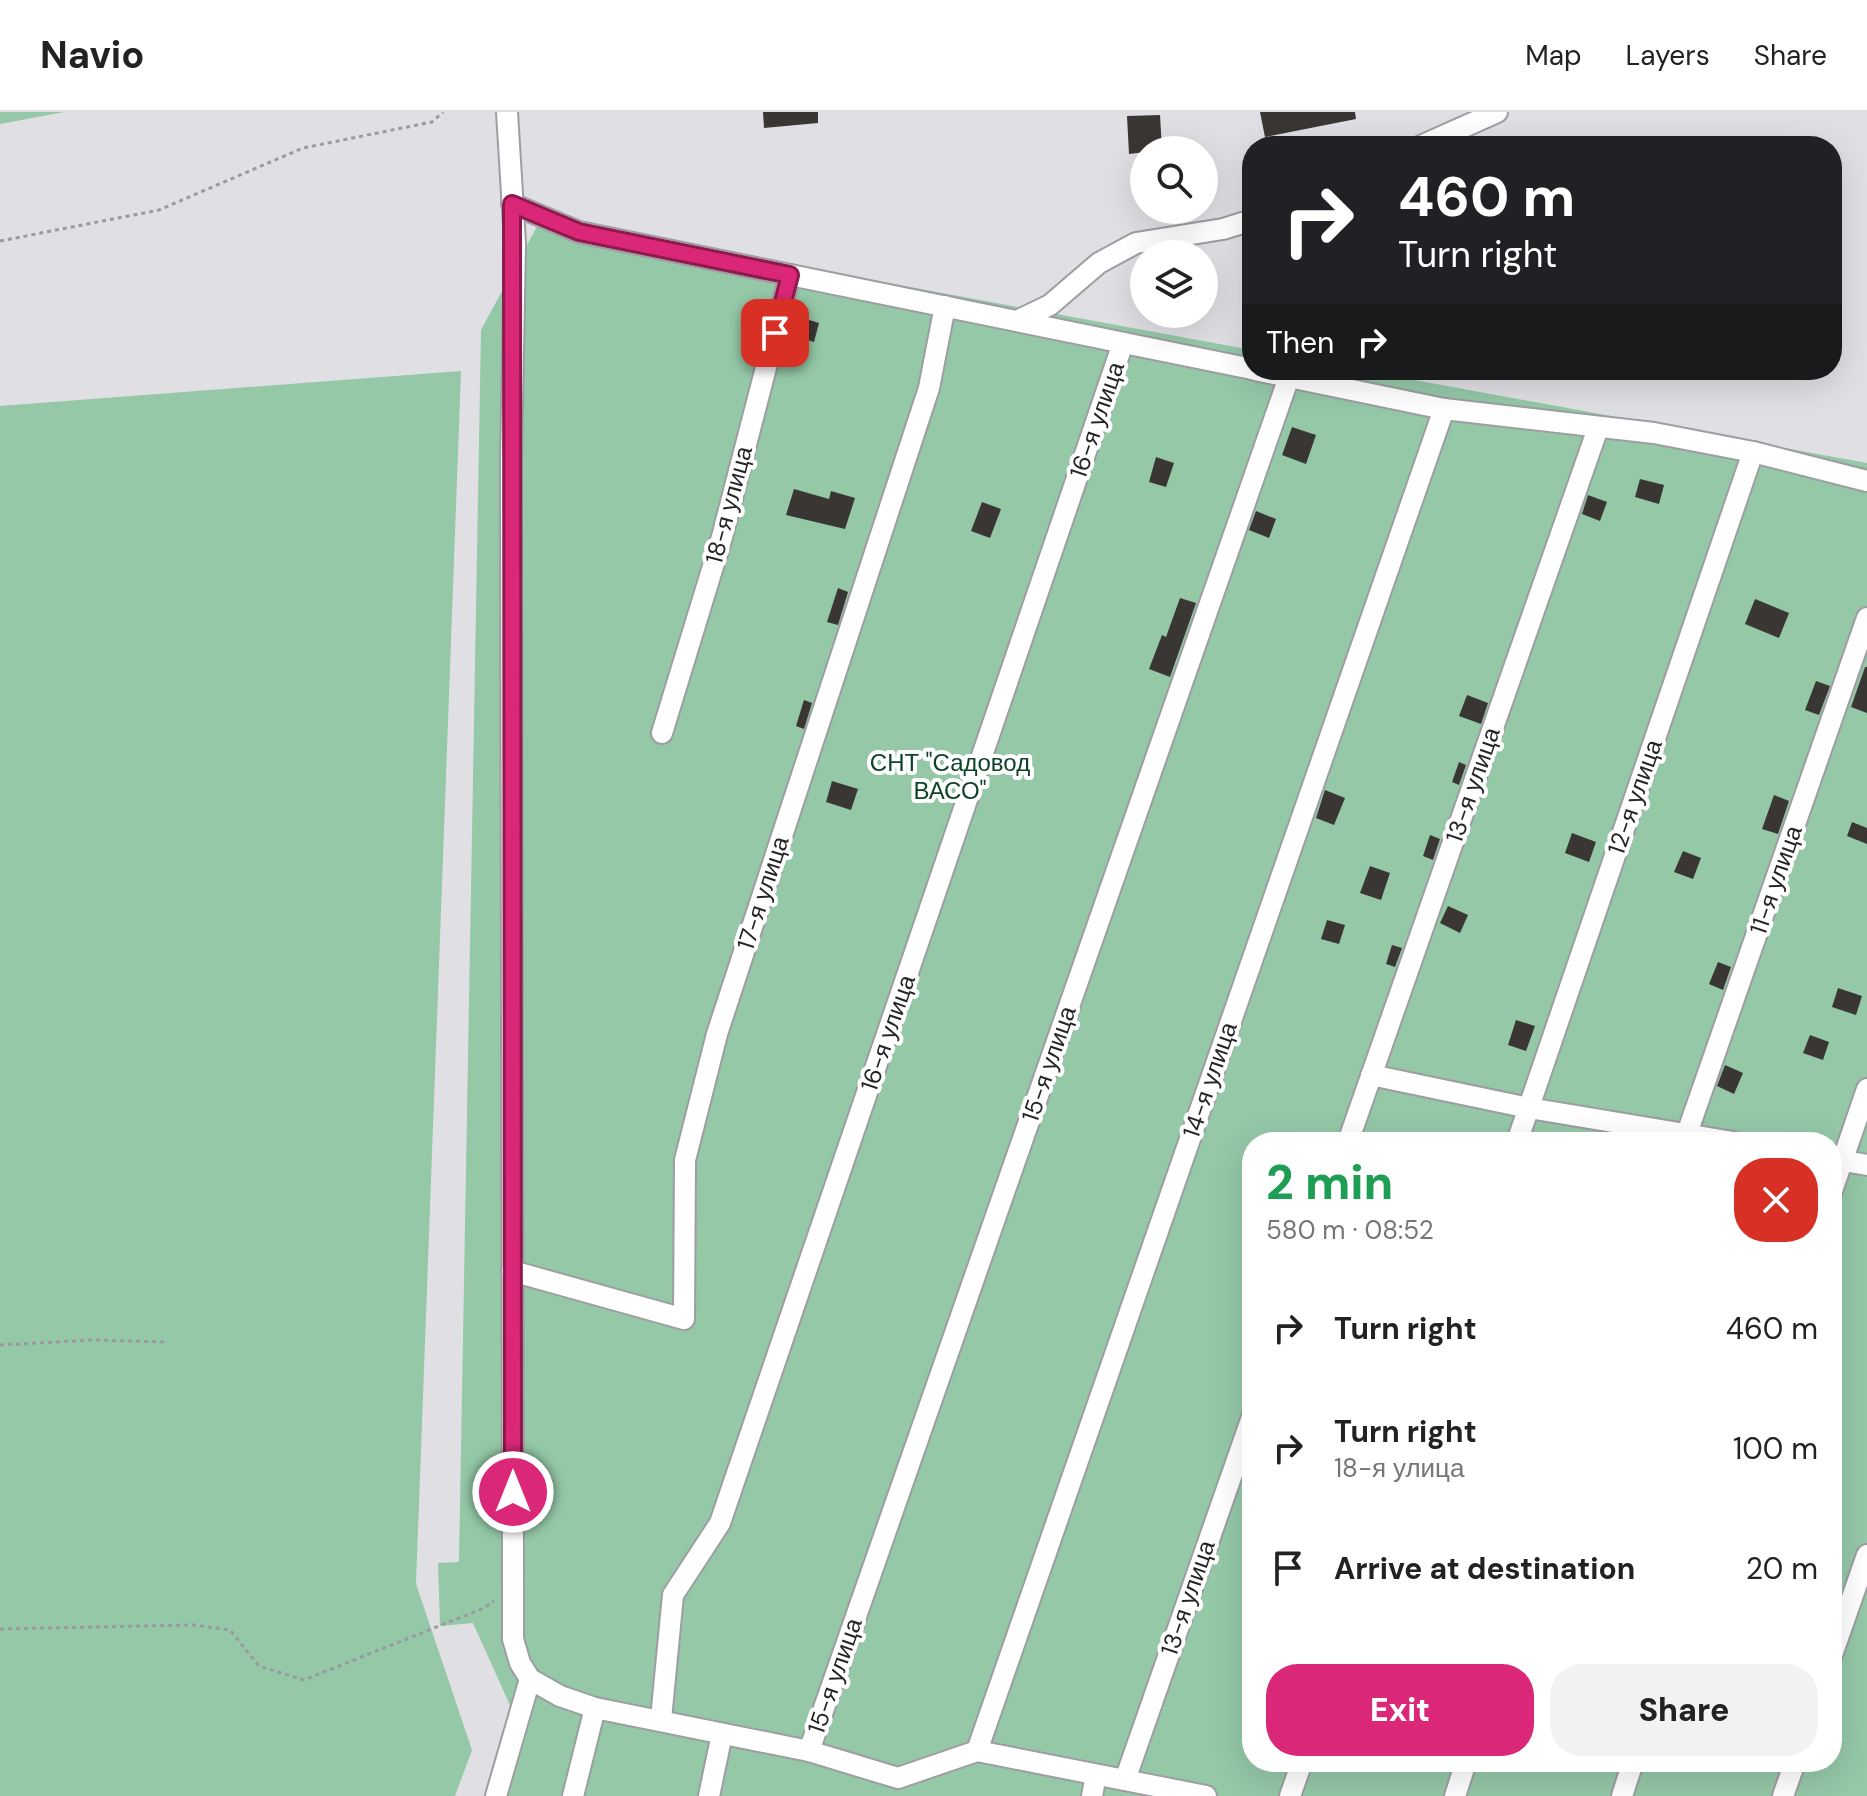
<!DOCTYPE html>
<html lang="en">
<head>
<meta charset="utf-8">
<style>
	body { margin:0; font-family:"DM Sans",sans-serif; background:#f2f2f2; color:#222; height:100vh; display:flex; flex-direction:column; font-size:30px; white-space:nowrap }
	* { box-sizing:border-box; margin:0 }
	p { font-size:26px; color:#767676 }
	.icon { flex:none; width:44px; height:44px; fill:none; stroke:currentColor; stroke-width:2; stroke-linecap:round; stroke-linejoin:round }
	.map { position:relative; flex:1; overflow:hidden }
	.details { position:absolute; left:1242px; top:1020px; width:600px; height:640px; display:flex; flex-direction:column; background:#fff; border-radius:32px; box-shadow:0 8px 32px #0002 }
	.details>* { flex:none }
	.hud { position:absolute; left:1242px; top:24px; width:600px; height:244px; border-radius:32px; box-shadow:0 8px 32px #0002; background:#202124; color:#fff; overflow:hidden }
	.buttons { position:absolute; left:1130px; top:24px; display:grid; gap:16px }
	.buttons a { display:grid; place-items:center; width:88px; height:88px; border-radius:50%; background:#fff; box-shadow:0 8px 32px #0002; font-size:40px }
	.pin { position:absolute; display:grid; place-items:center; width:68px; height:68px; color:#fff; margin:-34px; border-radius:16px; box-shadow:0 4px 12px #0006 }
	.me { position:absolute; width:88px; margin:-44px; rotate:0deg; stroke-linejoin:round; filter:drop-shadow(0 0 6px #0008) }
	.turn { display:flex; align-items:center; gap:28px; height:168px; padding:0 24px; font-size:36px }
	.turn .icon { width:104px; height:104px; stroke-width:2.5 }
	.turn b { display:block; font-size:56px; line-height:68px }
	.then { display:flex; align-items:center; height:76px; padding:0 24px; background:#0003; gap:16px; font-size:30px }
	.round { display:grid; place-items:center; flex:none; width:84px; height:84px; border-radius:32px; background:#f2f2f2 }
	.headline { display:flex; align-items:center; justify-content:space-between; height:136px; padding:0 24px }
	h1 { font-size:48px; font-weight:800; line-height:60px; color:#1e9e55 }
	.cta { display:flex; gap:16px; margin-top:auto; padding:16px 24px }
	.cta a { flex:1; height:92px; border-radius:32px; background:#db2777; color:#fff; font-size:32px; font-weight:800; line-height:92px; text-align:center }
	.cta a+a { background:#f2f2f2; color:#222 }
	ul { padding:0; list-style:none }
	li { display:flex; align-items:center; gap:24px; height:120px; padding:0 24px }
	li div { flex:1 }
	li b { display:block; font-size:30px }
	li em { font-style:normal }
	header { display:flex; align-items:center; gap:48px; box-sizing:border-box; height:112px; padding:0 40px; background:#fff; border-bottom:2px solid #e0e0e0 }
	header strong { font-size:38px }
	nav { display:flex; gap:44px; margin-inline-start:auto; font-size:28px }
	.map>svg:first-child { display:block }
	.green { fill:#94c8a7; fill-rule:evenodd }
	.building { fill:#3a3634 }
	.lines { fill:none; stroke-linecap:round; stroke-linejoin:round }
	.minor-casing { stroke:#9d9ea2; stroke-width:24 }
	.path { stroke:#9a9a9e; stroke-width:3; stroke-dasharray:4 4; stroke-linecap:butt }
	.minor { stroke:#fff; stroke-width:20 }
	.route-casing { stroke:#8e194d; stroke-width:20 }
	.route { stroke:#db2777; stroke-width:14 }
	.labels { text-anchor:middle; stroke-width:8; stroke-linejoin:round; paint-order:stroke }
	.street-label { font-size:24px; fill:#252527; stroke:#fff }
	.park-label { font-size:24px; fill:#0f4329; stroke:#fff }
</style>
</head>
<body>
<header>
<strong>Navio</strong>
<nav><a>Map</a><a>Layers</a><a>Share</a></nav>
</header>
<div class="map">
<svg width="1867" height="1684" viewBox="0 0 1867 1684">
	<rect width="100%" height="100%" fill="#dfdfe4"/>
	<!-- green -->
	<g class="green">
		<polygon points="0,0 64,0 0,12"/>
		<path d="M541,107L1252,238V258H1360L1867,351V1684H501L522,1620L473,1511L440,1514L438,1451L459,1450L481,218ZM1252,1030H1832V1650H1252Z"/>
		<polygon points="461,259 416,1472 472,1638 455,1684 0,1684 0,294"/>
	</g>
	<!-- building -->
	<g class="building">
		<polygon points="763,0 818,0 818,11 764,16"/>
		<polygon points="1260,0 1355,0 1356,7 1265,25"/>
		<polygon points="1160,3 1162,38 1129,42 1127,4"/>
		<polygon points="793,203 819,211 814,230 788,222"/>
		<polygon points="1292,315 1316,323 1306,352 1282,343"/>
		<polygon points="1156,345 1174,351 1166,375 1149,370"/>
		<polygon points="1640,367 1664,373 1659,392 1635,385"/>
		<polygon points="794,377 829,387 831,379 855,386 845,417 786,403"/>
		<polygon points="1588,383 1607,390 1600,409 1582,402"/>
		<polygon points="982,390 1001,397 990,426 971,419"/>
		<polygon points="1256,399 1276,407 1269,426 1249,418"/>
		<polygon points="838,476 848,480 838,513 827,510"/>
		<polygon points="1180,486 1196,491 1170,565 1149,557 1162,523 1166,525"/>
		<polygon points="1755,487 1789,501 1779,526 1745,512"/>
		<polygon points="1865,555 1867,555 1867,601 1851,595"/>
		<polygon points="1816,569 1830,574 1819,603 1805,598"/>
		<polygon points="1467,583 1488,591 1481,612 1459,604"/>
		<polygon points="804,588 812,591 804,617 796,614"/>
		<polygon points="1459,650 1466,653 1459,673 1452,670"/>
		<polygon points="832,669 858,677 851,698 826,690"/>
		<polygon points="1325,678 1345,686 1334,713 1316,706"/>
		<polygon points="1774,683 1789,689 1778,722 1762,717"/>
		<polygon points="1852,710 1867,716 1867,732 1847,724"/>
		<polygon points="1572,721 1596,730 1589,750 1565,741"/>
		<polygon points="1430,723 1440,727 1433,748 1423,744"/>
		<polygon points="1683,739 1701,746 1693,767 1674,760"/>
		<polygon points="1370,754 1390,761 1381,788 1360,781"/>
		<polygon points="1448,794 1468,803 1460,821 1440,811"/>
		<polygon points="1327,808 1345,813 1339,832 1321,827"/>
		<polygon points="1392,833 1402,836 1395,855 1386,852"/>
		<polygon points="1718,850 1731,855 1723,878 1709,872"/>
		<polygon points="1838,876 1862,884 1856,903 1832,895"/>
		<polygon points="1516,908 1535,914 1526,939 1508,933"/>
		<polygon points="1810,923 1829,930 1823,948 1803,941"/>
		<polygon points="1725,953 1743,961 1734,982 1717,974"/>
	</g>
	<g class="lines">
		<!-- minor casing -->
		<g class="minor-casing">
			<g id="minor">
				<polyline points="507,0 515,131 511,350 513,1474 513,1527 520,1551 530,1567 560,1584 595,1596 809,1639 898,1666 977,1639 1206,1684"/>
				<polyline points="1421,34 1497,0"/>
				<polyline points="512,92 579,120 1252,257"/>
				<polyline points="1017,209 1050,193 1099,151 1136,131 1223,117 1252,108"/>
				<polyline points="1255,258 1444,297 1654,321 1753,340 1867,369"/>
				<polyline points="662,621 722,425 790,163"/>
				<polyline points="1371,963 1529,996 1733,1030"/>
				<polyline points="1348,1030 1598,316"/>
				<polyline points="1517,1030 1753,340"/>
				<polyline points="1684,1030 1867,506"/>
				<polyline points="1832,1047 1867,1053"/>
				<polyline points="1832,1079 1867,977"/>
				<polyline points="512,1159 684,1207 685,1048 717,922 929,276 945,194"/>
				<polyline points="1832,1543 1867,1443"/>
				<polyline points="661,1607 673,1483 720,1411 1123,231"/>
				<polyline points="809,1639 1289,265"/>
				<polyline points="977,1639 1444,297"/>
				<polyline points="1125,1668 1252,1305"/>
				<polyline points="496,1684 530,1567"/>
				<polyline points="573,1684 595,1596"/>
				<polyline points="709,1684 722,1622"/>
				<polyline points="1092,1684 1096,1663"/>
				<polyline points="1290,1684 1302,1650"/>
				<polyline points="1455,1684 1466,1650"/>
				<polyline points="1622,1684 1633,1650"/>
				<polyline points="1783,1684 1795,1650"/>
			</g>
		</g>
		<!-- path -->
		<g class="path">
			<polyline points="0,129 159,98 303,36 432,10 443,0"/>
			<polyline points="0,1233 93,1228 166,1230"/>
			<polyline points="0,1517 194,1513 230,1518 259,1554 304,1568 484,1496 494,1489"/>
		</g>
		<!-- minor -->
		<use href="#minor" class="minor"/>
	</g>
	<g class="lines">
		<!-- route casing -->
		<g class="route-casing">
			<polyline id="route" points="513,1380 512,92 579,120 790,163 775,221"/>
		</g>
		<!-- route -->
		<use href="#route" class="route"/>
	</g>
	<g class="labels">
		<!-- street labels -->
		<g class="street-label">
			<text transform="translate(1097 308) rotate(-71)" y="8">16-я улица</text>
			<text transform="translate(729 393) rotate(-75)" y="8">18-я улица</text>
			<text transform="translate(1473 673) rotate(-71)" y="8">13-я улица</text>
			<text transform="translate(1635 685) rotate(-71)" y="8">12-я улица</text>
			<text transform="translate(1776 768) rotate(-71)" y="8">11-я улица</text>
			<text transform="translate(763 781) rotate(-72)" y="8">17-я улица</text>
			<text transform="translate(888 921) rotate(-71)" y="8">16-я улица</text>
			<text transform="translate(1049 952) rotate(-71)" y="8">15-я улица</text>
			<text transform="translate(1210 968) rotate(-71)" y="8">14-я улица</text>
			<text transform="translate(1188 1486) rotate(-71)" y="8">13-я улица</text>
			<text transform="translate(835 1564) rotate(-71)" y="8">15-я улица</text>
		</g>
		<!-- park labels -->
		<g class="park-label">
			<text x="950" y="659">СНТ "Садовод<tspan x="950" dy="28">ВАСО"</tspan></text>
		</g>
	</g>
</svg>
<div class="buttons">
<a><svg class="icon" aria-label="search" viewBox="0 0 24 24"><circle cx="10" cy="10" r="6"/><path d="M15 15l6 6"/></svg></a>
<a><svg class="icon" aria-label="layers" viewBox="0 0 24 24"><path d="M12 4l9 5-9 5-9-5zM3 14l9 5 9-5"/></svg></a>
</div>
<div class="pin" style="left:775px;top:221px;background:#d93025"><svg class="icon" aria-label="arrive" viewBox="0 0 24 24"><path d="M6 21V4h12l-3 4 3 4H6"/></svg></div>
<svg class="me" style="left:513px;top:1380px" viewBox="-20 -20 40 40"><circle r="17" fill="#db2777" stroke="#fff" stroke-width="3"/><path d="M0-11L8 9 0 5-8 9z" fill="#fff"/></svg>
<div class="hud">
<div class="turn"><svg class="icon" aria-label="right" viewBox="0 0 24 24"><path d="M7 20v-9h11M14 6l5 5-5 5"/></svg><div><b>460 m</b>Turn right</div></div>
<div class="then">Then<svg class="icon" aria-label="right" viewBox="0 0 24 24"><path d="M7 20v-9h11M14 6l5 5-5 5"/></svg></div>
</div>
<section class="details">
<div class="headline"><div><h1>2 min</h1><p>580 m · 08:52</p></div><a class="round" style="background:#d93025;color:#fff"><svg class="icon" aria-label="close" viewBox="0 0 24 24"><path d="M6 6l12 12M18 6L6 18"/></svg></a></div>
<ul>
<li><svg class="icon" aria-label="right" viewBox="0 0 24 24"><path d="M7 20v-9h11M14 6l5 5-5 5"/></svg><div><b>Turn right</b></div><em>460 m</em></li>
<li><svg class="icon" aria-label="right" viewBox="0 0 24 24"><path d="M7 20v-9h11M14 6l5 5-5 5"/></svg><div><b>Turn right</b><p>18-я улица</p></div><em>100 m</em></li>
<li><svg class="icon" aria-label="arrive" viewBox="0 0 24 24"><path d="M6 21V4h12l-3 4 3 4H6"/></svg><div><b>Arrive at destination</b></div><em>20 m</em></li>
</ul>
<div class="cta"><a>Exit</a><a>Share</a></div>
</section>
</div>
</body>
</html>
